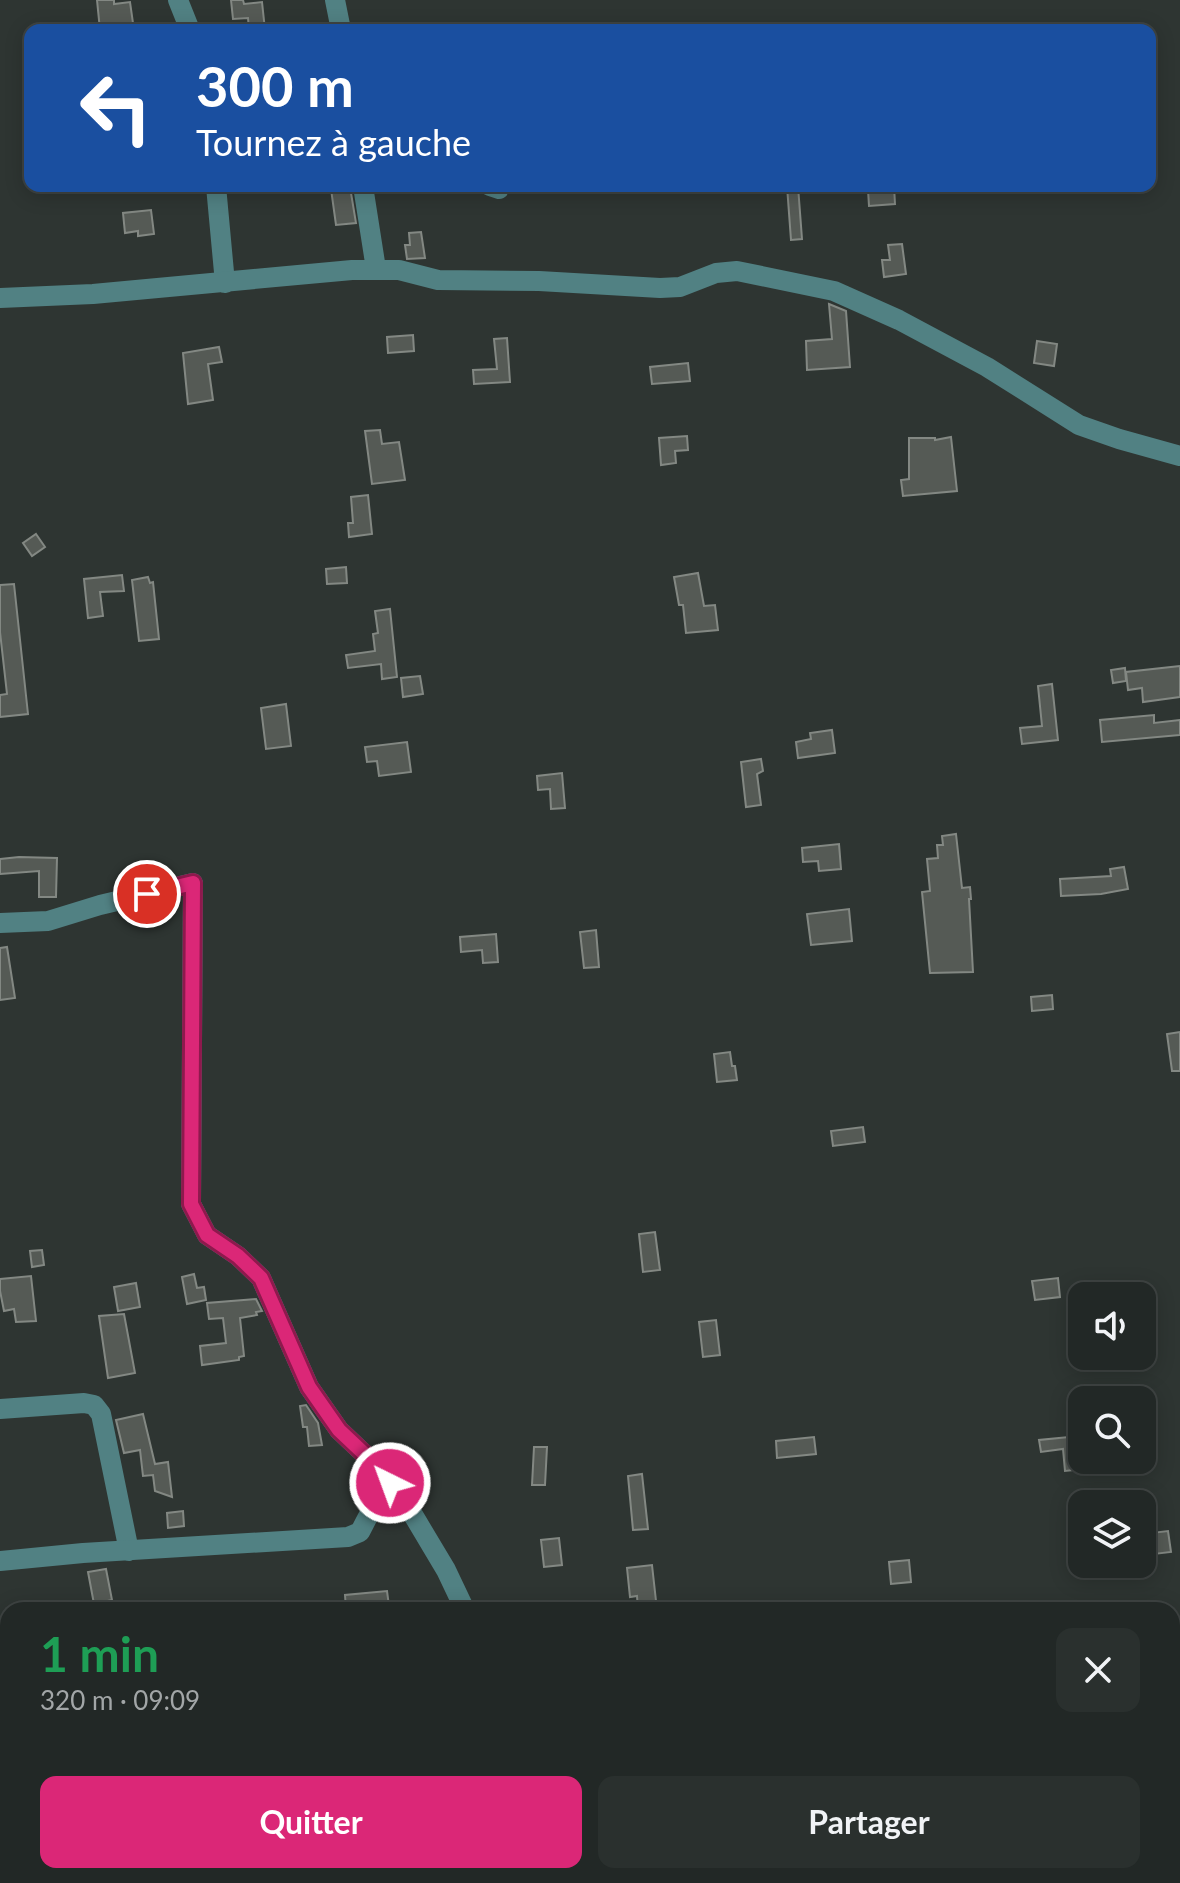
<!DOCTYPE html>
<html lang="fr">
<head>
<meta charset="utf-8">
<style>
	body { margin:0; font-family:Lato,sans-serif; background:#2a302e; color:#f1f3f6; height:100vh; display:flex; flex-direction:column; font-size:30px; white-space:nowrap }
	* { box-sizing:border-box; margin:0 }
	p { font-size:26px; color:#a2a6a7 }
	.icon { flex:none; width:44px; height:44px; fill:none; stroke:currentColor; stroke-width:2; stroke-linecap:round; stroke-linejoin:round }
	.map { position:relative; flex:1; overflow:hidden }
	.details { position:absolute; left:0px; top:1602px; width:1180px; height:282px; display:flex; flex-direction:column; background:#222826; border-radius:24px 24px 0 0; box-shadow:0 4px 20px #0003,0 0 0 2px #3f4443 }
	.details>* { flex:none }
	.top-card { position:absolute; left:24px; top:24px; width:1132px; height:168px; border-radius:16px; box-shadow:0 4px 20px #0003,0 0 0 2px #3f4443; background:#1a4fa0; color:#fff; overflow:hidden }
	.controls { position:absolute; left:1068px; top:1282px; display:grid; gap:16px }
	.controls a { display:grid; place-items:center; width:88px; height:88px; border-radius:16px; background:#222826; box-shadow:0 4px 20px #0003,0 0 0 2px #3f4443; font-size:40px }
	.pin { position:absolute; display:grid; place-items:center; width:68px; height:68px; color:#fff; margin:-34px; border:4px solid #fff; border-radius:50%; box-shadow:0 2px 8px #0007 }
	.me { position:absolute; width:88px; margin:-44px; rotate:318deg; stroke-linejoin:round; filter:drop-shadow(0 0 6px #0008) }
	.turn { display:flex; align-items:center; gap:28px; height:168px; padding:0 40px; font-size:36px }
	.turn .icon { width:104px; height:104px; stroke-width:2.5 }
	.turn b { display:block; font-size:56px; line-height:68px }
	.round { display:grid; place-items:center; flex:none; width:84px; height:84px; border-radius:16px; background:#2a302e }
	.overview { display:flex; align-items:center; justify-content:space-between; height:136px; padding:0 40px }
	h1 { font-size:48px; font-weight:700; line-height:60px; color:#1e9e55 }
	.cta { display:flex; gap:16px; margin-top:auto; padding:16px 40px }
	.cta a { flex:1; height:92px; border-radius:16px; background:#db2777; color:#fff; font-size:32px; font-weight:700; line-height:92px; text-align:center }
	.cta a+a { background:#2a302e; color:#f1f3f6 }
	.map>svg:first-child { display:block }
	.building { fill:#555a55; stroke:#838883; stroke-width:2 }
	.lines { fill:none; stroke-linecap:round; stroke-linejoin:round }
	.minor { stroke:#518183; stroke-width:20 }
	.route-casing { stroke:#8e194d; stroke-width:20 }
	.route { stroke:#db2777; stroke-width:14 }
</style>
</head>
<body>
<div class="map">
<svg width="1180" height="1883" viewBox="0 0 1180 1883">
	<rect width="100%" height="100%" fill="#2e3532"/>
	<!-- building -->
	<g class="building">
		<polygon points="97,0 114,0 114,4 130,2 134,30 100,30"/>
		<polygon points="231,0 243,0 244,4 262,2 265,30 249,30 248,18 233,19"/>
		<polygon points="787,186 798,186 802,239 791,240"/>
		<polygon points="882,186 894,186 895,204 869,206 868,190 882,189"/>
		<polygon points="350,187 356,223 336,225 331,189"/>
		<polygon points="151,210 154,234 138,236 138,231 125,233 123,213"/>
		<polygon points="421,232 425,258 407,259 405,245 410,245 409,233"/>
		<polygon points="902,244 906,274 884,277 882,260 890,260 888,245"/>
		<polygon points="829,304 846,311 850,367 807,370 806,341 832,339"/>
		<polygon points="413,335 414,351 388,353 387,337"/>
		<polygon points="507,338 510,382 474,384 473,370 497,369 494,339"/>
		<polygon points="1037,341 1057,344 1054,366 1034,363"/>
		<polygon points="219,347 222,362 208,364 213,400 188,404 183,353"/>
		<polygon points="688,363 690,381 652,384 650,367"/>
		<polygon points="380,430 382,444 399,442 405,480 372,484 365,431"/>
		<polygon points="687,436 688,450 675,451 676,463 661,465 659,438"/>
		<polygon points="951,437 957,491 903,496 901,480 909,479 909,438 935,438 935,440"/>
		<polygon points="368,495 372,534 349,537 348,523 353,523 351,497"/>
		<polygon points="36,534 45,547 32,556 23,543"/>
		<polygon points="346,567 347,583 327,584 326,569"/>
		<polygon points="698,573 704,606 715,605 718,630 686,633 683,605 679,605 674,577"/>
		<polygon points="122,575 124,591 100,592 103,616 88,618 84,579"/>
		<polygon points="148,577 150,583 153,582 159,639 139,641 132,580"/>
		<polygon points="14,584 28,714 0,717 0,695 7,694 0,632 0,585"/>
		<polygon points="390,609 397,677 382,679 381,664 348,668 346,655 375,651 373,634 378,633 375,611"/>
		<polygon points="1180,666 1180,697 1143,702 1142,688 1128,690 1126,672"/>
		<polygon points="1125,668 1126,681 1113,683 1111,670"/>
		<polygon points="420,676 423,694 403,697 401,678"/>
		<polygon points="1052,684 1058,740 1022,744 1020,728 1042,726 1038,686"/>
		<polygon points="286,704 291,746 266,749 261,708"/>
		<polygon points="1154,715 1154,723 1180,720 1180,735 1102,742 1100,720"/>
		<polygon points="832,730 835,753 798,758 796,742 811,739 810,733"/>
		<polygon points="407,742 411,772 379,776 377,761 367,762 365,747"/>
		<polygon points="761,759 763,771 757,774 761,805 746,807 741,762"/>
		<polygon points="562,773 565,808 551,809 550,789 538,790 537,776"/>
		<polygon points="956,834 962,888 970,887 971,899 969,899 973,972 930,973 922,892 930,891 927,859 938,858 937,845 943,845 942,836"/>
		<polygon points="839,844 841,869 819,871 818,861 803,862 802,848"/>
		<polygon points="19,857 57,858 56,897 39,897 39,871 0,874 0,859"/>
		<polygon points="1124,867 1128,889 1101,894 1061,896 1060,879 1111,876 1110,869"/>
		<polygon points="849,909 852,941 811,945 807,914"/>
		<polygon points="596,930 599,967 584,968 580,932"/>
		<polygon points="496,934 498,962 483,963 482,950 461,952 460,937"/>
		<polygon points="7,947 15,998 0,1000 0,948"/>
		<polygon points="1052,995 1053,1009 1032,1011 1031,997"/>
		<polygon points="1180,1032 1180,1071 1172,1071 1167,1034"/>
		<polygon points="730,1052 732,1066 735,1066 737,1080 717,1082 714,1054"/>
		<polygon points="863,1127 865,1142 833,1146 831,1131"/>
		<polygon points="655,1232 660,1270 643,1272 639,1234"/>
		<polygon points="42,1250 44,1265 32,1267 30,1251"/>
		<polygon points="194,1274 197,1288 204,1287 206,1300 187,1304 182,1277"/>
		<polygon points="31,1276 36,1321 16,1322 14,1309 4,1311 0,1291 0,1279"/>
		<polygon points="1058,1278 1060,1297 1035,1300 1032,1281"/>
		<polygon points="136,1283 140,1307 118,1311 114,1287"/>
		<polygon points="256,1299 262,1311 256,1312 257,1315 240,1318 244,1356 239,1357 239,1360 202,1365 200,1346 226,1343 223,1318 209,1319 207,1303"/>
		<polygon points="124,1314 135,1373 108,1378 99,1316"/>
		<polygon points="716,1320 720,1355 703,1357 699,1322"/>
		<polygon points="306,1405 318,1423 322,1445 309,1446 307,1427 303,1427 300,1406"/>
		<polygon points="143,1414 155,1464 168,1462 172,1497 155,1491 153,1475 143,1476 140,1450 124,1453 116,1420"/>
		<polygon points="1079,1436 1083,1469 1065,1471 1063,1449 1041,1452 1039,1440"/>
		<polygon points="814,1437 816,1454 777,1458 776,1441"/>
		<polygon points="534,1447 547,1447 545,1485 532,1485"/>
		<polygon points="642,1474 648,1529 633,1530 628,1476"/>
		<polygon points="183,1511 184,1526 168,1528 167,1513"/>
		<polygon points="1168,1531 1171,1552 1154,1554 1151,1533"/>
		<polygon points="559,1538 562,1565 544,1567 541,1540"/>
		<polygon points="909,1560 911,1582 891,1584 889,1562"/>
		<polygon points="652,1565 657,1610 638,1610 637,1596 630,1597 627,1568"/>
		<polygon points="106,1569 112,1600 94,1604 88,1572"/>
		<polygon points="387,1591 389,1606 346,1610 345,1595"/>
	</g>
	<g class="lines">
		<!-- minor -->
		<g class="minor">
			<polyline points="178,0 190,30"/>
			<polyline points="335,0 341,30"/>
			<polyline points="216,186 225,283"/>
			<polyline points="363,186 376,269"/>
			<polyline points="490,186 499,189"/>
			<polyline points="0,298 93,294 352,270 399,270 438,280 539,281 660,288 680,287 716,273 737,271 834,291 899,320 987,367 1079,425 1119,439 1180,456"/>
			<polyline points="0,923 48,921 100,905 193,883 191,1204 207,1235 238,1256 261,1278 309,1387 339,1430 376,1465 403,1498 446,1570 465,1610"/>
			<polyline points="0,1409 84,1403 94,1405 101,1414 129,1551"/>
			<polyline points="0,1561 83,1553 348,1537 360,1532 376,1501 390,1483"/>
			<polyline points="569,1876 571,1883"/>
		</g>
	</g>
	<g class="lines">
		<!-- route casing -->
		<g class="route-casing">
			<polyline id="route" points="147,894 193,883 191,1204 207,1235 238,1256 261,1278 309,1387 339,1430 376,1465 390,1483"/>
		</g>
		<!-- route -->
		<use href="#route" class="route"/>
	</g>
</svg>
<div class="controls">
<a><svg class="icon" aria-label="sound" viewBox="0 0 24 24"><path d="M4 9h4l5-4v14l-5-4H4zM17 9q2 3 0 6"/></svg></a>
<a><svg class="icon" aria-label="search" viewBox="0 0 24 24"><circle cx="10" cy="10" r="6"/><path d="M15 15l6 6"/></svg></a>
<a><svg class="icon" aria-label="layers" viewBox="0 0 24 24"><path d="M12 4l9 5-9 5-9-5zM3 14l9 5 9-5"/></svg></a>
</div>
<div class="pin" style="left:147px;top:894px;background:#d93025"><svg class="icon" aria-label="arrive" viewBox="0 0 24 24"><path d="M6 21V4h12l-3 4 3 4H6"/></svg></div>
<svg class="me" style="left:390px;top:1483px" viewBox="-20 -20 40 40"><circle r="17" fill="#db2777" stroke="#fff" stroke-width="3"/><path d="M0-11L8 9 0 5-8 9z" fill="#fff"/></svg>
<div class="top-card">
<div class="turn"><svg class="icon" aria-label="left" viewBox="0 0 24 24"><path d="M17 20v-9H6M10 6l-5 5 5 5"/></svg><div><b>300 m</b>Tournez à gauche</div></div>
</div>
<section class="details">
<div class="overview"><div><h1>1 min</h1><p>320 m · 09:09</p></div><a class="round"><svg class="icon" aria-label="close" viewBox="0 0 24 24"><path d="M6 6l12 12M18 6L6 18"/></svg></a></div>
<div class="cta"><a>Quitter</a><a>Partager</a></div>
</section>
</div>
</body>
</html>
